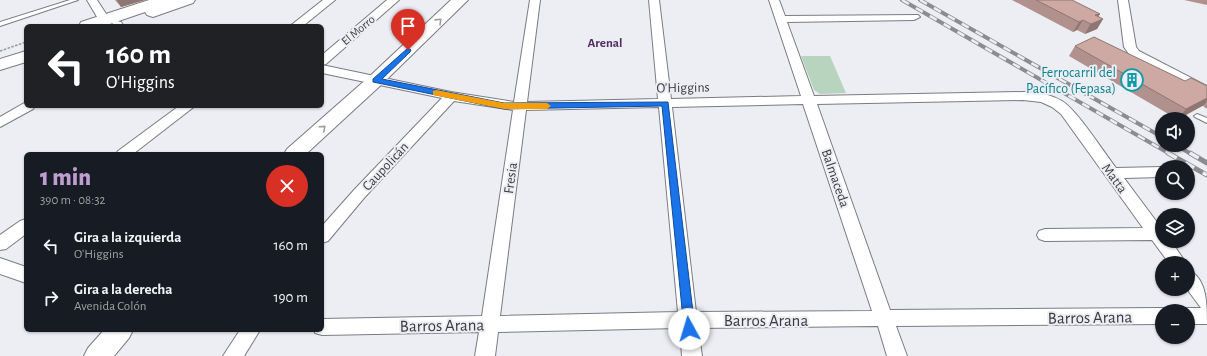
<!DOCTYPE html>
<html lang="es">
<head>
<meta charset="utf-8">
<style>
	body { margin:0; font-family:"Alegreya Sans",sans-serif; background:#242831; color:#f1f3f6; height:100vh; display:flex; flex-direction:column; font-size:15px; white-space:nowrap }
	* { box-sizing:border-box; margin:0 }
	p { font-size:13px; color:#9ea1a6 }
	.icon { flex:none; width:22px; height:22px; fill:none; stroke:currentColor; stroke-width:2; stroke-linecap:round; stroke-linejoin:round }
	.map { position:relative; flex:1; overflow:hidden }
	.drawer { position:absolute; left:24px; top:152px; width:300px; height:180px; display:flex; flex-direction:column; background:#171b24; border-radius:6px; box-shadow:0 1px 3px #0004 }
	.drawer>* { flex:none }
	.banner { position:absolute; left:24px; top:24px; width:300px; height:84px; border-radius:6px; box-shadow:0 1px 3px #0004; background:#202124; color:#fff; overflow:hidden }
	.controls { position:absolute; left:1155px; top:112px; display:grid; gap:8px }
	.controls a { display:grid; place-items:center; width:40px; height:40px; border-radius:50%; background:#171b24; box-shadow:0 1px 3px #0004; font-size:20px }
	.pin { position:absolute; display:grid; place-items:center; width:34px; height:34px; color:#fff; margin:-41px -17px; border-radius:50% 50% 50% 0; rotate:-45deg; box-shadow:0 0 4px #0007 }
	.pin .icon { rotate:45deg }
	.me { position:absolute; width:44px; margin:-22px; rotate:354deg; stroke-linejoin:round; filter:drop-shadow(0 0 3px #0008) }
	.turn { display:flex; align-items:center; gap:14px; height:84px; padding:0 16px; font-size:18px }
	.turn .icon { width:52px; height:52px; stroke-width:2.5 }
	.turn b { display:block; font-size:28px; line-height:34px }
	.round { display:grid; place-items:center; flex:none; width:42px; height:42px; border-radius:21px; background:#242831 }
	.summary { display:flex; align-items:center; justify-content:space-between; height:68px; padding:0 16px }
	h1 { font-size:24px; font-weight:800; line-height:30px; color:#c09dd0 }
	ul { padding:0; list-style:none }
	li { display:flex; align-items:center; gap:12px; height:52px; padding:0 16px }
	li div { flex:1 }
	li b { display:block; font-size:15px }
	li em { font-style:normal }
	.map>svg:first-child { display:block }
	.green { fill:#b8d4be }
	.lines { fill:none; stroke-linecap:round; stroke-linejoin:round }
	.service-casing { stroke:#7a7c81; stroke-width:2 }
	.minor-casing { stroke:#7a7c81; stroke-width:2 }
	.tertiary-casing { stroke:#7a7c81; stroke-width:2 }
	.secondary-casing { stroke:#7a7c81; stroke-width:2 }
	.primary-casing { stroke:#7a7c81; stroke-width:2 }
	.path { stroke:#949599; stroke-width:1.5; stroke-dasharray:2.5 1.5; stroke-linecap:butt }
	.service { fill:#fff; fill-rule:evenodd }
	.minor { fill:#fff; fill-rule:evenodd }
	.tertiary { fill:#fff; fill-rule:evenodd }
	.secondary { fill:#fff; fill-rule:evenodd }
	.primary { fill:#fff; fill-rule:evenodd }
	.rail-far1-casing { stroke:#8b8c90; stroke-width:4 }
	.rail-casing { stroke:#8b8c90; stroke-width:5 }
	.rail-far1 { stroke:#eceef4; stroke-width:2.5; stroke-dasharray:8; stroke-linecap:butt }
	.rail { stroke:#eceef4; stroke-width:3.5; stroke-dasharray:10; stroke-linecap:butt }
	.wall { fill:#b1918d }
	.shaded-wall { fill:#907673 }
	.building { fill:#cea9a4; stroke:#907673 }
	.oneway { stroke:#9d9e9e }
	.route { fill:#1a73e8; stroke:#114b97 }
	.slow { fill:#f59e0b }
	.labels { text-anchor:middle; stroke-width:4; stroke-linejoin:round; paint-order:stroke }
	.far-street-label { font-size:12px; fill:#3b3c3e; stroke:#eceef4 }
	.far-neighbourhood-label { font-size:13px; font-weight:bold; fill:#522b61; stroke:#eceef4 }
	.culture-label { font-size:14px; fill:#0d838f; stroke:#eceef4; text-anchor:end }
	.street-label { font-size:14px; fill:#3b3c3e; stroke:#eceef4 }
	.near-street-label { font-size:17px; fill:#3b3c3e; stroke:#eceef4 }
</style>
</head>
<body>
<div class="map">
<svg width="1207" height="356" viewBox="0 0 1207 356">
	<rect width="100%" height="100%" fill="#eceef4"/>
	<!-- green -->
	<polygon class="green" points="801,56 830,56 846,93 820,94 814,90"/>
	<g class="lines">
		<!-- service casing -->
		<g class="service-casing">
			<g id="service">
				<polygon points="70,0 78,0 0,26 0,22"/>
				<polygon points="1197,114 1207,118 1207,123 1195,117 1194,116"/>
			</g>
		</g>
		<!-- minor casing -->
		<g class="minor-casing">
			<g id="minor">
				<polygon points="87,0 97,0 110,20 108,22 100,22"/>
				<polygon points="323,0 335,0 303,26 290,26"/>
				<polygon points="387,0 399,0 326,64 322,65 322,55"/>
				<path d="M530,0H540L527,102L658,99L649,0H659L671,99L801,96L769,0H779L785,16L918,15L920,17L914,20L787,22L814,96L1023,92C1036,92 1050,94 1062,101C1077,110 1103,151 1116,168L1162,167H1163L1162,177L1124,178L1162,229V241H1171L1186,263H1169L1152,240L1045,241L1039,239L1037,235L1039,231L1045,229L1143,228L1061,114L1052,107L1041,102L1023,100L817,104L890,310L1162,308L1169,311H1162V324L896,326L907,356H887L878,326L698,328L702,356H682L680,328L498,332L495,356H475L479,332L322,335L315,333L314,330H322V319L482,316L513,110L454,101L364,198L328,241L322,243V226L354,190L442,98L322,73V65L451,92L514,102ZM803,104L872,311L696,312L672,107ZM659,107L678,312L500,316L526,110Z"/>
				<polygon points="1118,0 1128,0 1136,47 1139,51 1207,86 1207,95 1131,57 1124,47"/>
				<polygon points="117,21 121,22 124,26 112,26 113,22"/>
				<polygon points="26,102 26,106 35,106 33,109 0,127 0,117"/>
				<polygon points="179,106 195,106 133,154 116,154 118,151"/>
				<polygon points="26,219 26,234 6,249 0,250 0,235 20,221"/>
				<path d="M1188,270C1207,278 1207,304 1207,324H1188V311H1181L1188,308H1201L1187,289Z"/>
				<polygon points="240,330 260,330 244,356 223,356"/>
			</g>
		</g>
		<!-- tertiary casing -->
		<g class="tertiary-casing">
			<polygon id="tertiary" points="0,258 26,267 26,283 0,274"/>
		</g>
		<!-- secondary casing -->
		<g class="secondary-casing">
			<g id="secondary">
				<polygon points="451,0 468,0 382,84 306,154 284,154 287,149 370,76"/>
				<polygon points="104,330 133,330 129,338 114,356 84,356 88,348"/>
			</g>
		</g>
		<!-- primary casing -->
		<g class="primary-casing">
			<g id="primary">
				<polygon points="149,0 195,0 193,3 153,17 147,15 145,12 104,26 79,26 81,22"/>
				<polygon points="26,51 26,62 0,70 0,59"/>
			</g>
		</g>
		<!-- path -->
		<polyline class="path" points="0,51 26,42"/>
		<!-- service -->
		<use href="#service" class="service"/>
		<!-- minor -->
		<use href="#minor" class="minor"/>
		<!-- tertiary -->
		<use href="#tertiary" class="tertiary"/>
		<!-- secondary -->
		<use href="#secondary" class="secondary"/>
		<!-- primary -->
		<use href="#primary" class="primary"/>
		<!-- rail-far1 casing -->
		<g class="rail-far1-casing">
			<g id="rail-far1">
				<polyline points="902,0 1170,154"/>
				<polyline points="920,0 1162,137"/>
				<polyline points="1176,145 1191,154"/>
			</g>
		</g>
		<!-- rail casing -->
		<g class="rail-casing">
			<g id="rail">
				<polyline points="1168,153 1207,175"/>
				<polyline points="1190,153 1207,163"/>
			</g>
		</g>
		<!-- rail-far1 -->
		<use href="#rail-far1" class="rail-far1"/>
		<!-- rail -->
		<use href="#rail" class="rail"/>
	</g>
	<!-- wall -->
	<g class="wall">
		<polygon points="115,0 145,0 121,7"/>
		<polygon points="1012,0 1072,0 1100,14 1098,16 1103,19 1097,29 1085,34 1077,30 1073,32"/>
		<polygon points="1184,0 1207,0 1207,5"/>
		<polygon points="1075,46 1185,81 1207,86 1207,109 1203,106 1204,105 1179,119 1177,119 1069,56"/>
	</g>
	<!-- shaded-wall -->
	<g class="shaded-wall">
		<polygon points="117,0 145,0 121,7"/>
		<polygon points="1100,14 1094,22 1103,19 1097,29 1085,34 1095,15"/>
		<polygon points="1083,20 1077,30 1073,32 1079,22"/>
		<polygon points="1207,98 1207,101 1204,105 1178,119 1186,109"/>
	</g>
	<!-- building -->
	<g class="building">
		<polygon points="1036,0 1072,0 1100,14 1095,15 1103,19 1091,24 1083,20 1079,22"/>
		<polygon points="1094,37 1185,81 1191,78 1207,86 1207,98 1186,109 1075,46"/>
	</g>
	<!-- one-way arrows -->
	<defs><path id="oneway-chevron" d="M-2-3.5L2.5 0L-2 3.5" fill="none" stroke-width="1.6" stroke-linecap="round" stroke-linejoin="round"/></defs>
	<g class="oneway">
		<use href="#oneway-chevron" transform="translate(439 21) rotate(-44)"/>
		<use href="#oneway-chevron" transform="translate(323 128) rotate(-42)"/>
	</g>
	<!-- route -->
	<polygon class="route" points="408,48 411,50 410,52 382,79 504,103 668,102 695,329 693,333 689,334 685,333 684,329 662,106 504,109 373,82 373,79"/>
	<!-- slow -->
	<polygon class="slow" points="436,90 504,103 547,103 551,106 547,109 504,109 433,95 433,91"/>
	<!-- icons -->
	<defs>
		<g id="building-ring" transform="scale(1.15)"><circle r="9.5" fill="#eceef4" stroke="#0f9aa8" stroke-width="1.5"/><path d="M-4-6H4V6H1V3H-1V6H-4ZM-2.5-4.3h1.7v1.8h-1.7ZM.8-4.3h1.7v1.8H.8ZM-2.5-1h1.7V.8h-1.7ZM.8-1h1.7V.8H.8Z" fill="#0f9aa8"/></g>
	</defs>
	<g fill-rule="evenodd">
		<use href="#building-ring" x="1132" y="80"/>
	</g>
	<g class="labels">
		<!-- far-street labels -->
		<g class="far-street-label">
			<text transform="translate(358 30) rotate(-40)" y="4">El Morro</text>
		</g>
		<!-- far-neighbourhood labels -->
		<g class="far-neighbourhood-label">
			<text x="605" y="47">Arenal</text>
		</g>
		<!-- culture labels -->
		<g class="culture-label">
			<text x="1116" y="77">Ferrocarril del<tspan x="1116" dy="16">Pacífico (Fepasa)</tspan></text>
		</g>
		<!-- street labels -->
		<g class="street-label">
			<text transform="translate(683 87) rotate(-1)" y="5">O'Higgins</text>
			<text transform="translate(385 166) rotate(-47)" y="5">Caupolicán</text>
			<text transform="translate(510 178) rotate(-82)" y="5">Fresia</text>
			<text transform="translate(836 178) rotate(71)" y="5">Balmaceda</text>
			<text transform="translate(1115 178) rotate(54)" y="5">Matta</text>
		</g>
		<!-- near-street labels -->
		<g class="near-street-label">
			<text transform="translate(1090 317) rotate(-1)" y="6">Barros Arana</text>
			<text x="766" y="326">Barros Arana</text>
			<text transform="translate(442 325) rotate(-1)" y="6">Barros Arana</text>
		</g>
	</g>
</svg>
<div class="controls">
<a><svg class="icon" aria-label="sound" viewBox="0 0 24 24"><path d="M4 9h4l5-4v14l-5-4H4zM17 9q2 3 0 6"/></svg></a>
<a><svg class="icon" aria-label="search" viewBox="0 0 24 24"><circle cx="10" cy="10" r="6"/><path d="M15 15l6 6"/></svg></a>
<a><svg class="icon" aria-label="layers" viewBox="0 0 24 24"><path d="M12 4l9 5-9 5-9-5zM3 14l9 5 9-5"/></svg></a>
<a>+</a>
<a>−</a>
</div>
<div class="pin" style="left:408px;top:50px;background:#d93025"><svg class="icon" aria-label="arrive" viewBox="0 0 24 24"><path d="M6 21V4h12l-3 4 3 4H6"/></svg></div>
<svg class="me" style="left:689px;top:329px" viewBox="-20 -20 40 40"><circle r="19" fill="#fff"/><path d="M0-13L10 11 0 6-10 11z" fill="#1a73e8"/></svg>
<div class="banner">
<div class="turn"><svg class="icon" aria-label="left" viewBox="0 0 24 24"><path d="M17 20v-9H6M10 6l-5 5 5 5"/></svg><div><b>160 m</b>O'Higgins</div></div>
</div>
<section class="drawer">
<div class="summary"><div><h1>1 min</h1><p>390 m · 08:32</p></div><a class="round" style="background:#d93025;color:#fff"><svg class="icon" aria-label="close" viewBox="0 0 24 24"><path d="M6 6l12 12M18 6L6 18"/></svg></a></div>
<ul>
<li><svg class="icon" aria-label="left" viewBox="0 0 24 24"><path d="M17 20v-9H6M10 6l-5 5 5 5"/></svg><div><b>Gira a la izquierda</b><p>O'Higgins</p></div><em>160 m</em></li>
<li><svg class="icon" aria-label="right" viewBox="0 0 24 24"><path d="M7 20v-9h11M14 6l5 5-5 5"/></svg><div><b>Gira a la derecha</b><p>Avenida Colón</p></div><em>190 m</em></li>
</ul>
</section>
</div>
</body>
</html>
